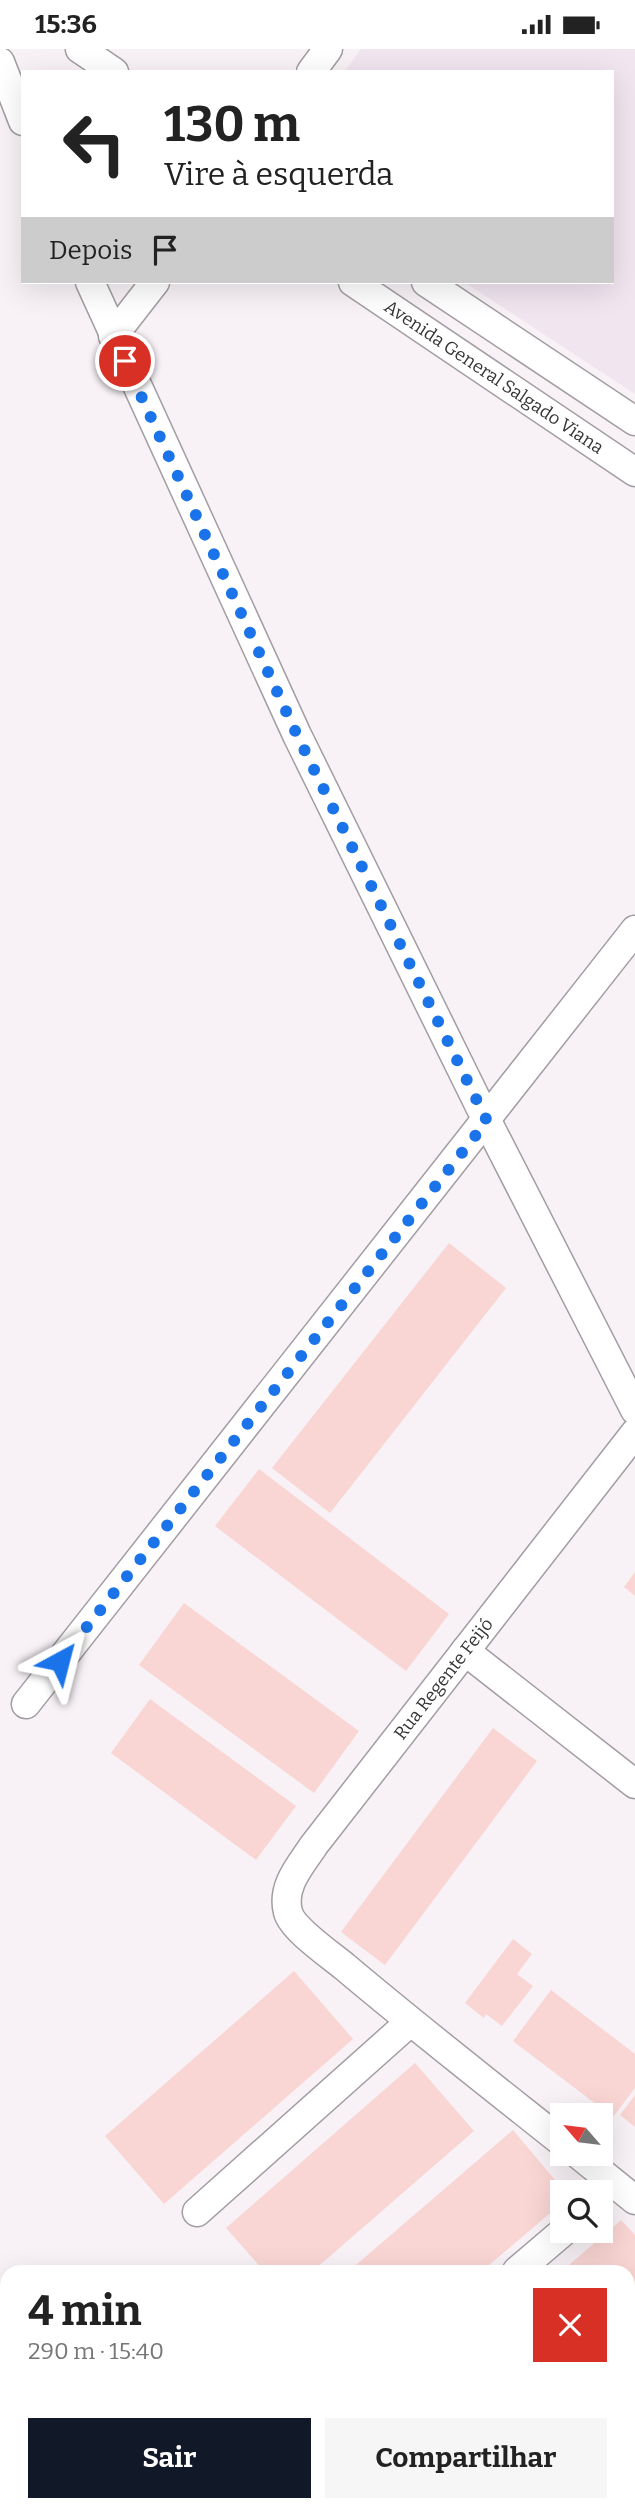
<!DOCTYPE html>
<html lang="pt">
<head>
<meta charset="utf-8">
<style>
	body { margin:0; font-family:Bitter,serif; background:#f6f6f6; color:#222; height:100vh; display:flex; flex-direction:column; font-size:26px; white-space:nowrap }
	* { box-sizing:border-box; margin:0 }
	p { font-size:23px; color:#767676 }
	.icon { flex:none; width:38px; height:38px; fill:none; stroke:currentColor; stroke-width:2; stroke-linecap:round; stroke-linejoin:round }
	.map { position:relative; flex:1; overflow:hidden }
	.details { position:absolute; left:0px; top:2216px; width:635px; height:247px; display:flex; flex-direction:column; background:#fff; border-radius:21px 21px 0 0; box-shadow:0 7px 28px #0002 }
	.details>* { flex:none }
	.guide { position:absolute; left:21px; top:21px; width:593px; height:214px; border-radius:0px; box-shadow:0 7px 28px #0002; background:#fff; color:#222; overflow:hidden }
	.needle { width:46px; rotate:298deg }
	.buttons { position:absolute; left:550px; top:2054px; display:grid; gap:14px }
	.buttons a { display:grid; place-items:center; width:63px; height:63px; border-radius:0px; background:#fff; box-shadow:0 7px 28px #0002; font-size:35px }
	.pin { position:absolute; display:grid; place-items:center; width:60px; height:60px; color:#fff; margin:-30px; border:4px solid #fff; border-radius:50%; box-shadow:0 2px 7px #0007 }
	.me { position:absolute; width:77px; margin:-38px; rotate:38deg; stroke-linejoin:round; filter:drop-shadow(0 0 5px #0008) }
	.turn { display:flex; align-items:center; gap:24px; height:147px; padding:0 28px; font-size:32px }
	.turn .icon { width:91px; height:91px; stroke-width:2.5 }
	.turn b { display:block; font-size:49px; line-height:60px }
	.then { display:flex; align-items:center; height:66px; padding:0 28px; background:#0003; gap:14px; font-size:26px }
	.round { display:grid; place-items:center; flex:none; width:74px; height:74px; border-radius:0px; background:#f6f6f6 }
	.headline { display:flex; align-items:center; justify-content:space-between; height:119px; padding:0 28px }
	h1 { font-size:42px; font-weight:700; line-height:52px }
	.button { display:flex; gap:14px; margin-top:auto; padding:14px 28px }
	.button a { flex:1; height:80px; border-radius:0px; background:#111827; color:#fff; font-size:28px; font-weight:700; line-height:80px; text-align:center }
	.button a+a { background:#f6f6f6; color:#222 }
	.status { display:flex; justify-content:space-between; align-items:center; height:49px; padding:0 35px; background:#fff; direction:ltr }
	.status svg { height:19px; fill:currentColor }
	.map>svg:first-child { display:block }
	.built { fill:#f1e5f0 }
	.building { fill:#f9d5d3 }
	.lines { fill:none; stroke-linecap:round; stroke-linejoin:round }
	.street-casing { stroke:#a39da3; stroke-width:31 }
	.street { stroke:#fff; stroke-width:28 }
	.route { stroke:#1a73e8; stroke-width:12; stroke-dasharray:0 21.6 }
	.labels { text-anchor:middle; stroke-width:5; stroke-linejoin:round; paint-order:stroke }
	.street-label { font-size:18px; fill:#363436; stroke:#f8f2f7 }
</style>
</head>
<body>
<div class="status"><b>15:36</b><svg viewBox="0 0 49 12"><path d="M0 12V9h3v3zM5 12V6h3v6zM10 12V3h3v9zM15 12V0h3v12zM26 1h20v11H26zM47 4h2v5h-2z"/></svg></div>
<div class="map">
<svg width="635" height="2462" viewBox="0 0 635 2462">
	<rect width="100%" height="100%" fill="#f8f2f7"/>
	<!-- built -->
	<polygon class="built" points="361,0 635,0 635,345 464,233 612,233 612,23 344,23"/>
	<!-- building -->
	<g class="building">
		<polygon points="449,1194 506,1239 330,1464 272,1419"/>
		<polygon points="259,1420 449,1565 406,1622 215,1477"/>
		<polygon points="635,1523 635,1547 624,1538"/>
		<polygon points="184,1554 359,1682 314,1744 139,1616"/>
		<polygon points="150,1650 296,1757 256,1811 111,1704"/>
		<polygon points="493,1679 537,1712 385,1916 341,1883"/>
		<polygon points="513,1890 532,1905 517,1925 533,1937 502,1977 486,1965 484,1969 465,1954"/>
		<polygon points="294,1922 353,1990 164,2155 105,2087"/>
		<polygon points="551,1941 635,2005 635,2039 613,2068 513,1992"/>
		<polygon points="415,2014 474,2082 313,2222 264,2222 226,2179"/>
		<polygon points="635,2046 635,2078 620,2066"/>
		<polygon points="513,2081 566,2144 562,2144 562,2154 482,2222 349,2222"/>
		<polygon points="621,2171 635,2186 635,2278 628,2284 628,2222 562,2222"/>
		<polygon points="635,2310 635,2430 628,2436 628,2316"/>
		<polygon points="556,2455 606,2455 599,2462 562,2462"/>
	</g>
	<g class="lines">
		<!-- street casing -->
		<g class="street-casing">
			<g id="street">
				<polyline points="80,0 114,23"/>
				<polyline points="0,13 23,72"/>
				<polyline points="311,23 328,0"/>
				<polyline points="90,233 297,686 487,1072 635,1361"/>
				<path id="s1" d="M353,233L635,423"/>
				<polyline points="426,233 635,372"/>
				<polyline points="113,287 155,233"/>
				<polyline points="465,1602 635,1735"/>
				<polyline points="26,1655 635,881"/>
				<path id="s2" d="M562,2093C489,2035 416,1978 345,1918C332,1907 292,1880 288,1863C281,1837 301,1816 314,1796L635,1384"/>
				<polyline points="578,2105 635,2151"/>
				<polyline points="197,2163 410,1973"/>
				<polyline points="517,2222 564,2182"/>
				<polyline points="628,2462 635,2456"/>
			</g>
		</g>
		<!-- street -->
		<use href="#street" class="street"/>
	</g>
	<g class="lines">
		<!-- route -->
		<polyline class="route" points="60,1612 487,1072 297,686 125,312"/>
	</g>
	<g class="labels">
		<!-- street labels -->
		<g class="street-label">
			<text dy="6" stroke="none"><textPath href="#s1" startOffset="170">Avenida General Salgado Viana</textPath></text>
			<text dy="6" stroke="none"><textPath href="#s2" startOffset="644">Rua Regente Feijó</textPath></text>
		</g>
	</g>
</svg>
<div class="buttons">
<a><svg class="needle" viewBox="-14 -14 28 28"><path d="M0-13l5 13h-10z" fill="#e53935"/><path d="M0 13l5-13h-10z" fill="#767676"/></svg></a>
<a><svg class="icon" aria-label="search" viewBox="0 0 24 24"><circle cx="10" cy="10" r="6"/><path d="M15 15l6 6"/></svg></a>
</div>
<div class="pin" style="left:125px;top:312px;background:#d93025"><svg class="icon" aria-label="arrive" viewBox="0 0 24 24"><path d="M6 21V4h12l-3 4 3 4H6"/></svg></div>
<svg class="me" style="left:60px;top:1612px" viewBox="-20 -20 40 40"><path d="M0-17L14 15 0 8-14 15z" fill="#1a73e8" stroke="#fff" stroke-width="4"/></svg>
<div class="guide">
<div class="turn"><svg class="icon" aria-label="left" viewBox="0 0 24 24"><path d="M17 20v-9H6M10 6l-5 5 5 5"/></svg><div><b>130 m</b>Vire à esquerda</div></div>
<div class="then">Depois<svg class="icon" aria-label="arrive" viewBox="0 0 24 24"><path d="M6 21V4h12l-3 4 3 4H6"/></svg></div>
</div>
<section class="details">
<div class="headline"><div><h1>4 min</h1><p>290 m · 15:40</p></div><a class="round" style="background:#d93025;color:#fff"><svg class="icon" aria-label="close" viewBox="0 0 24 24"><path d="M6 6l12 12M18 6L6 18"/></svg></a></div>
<div class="button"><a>Sair</a><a>Compartilhar</a></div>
</section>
</div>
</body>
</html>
